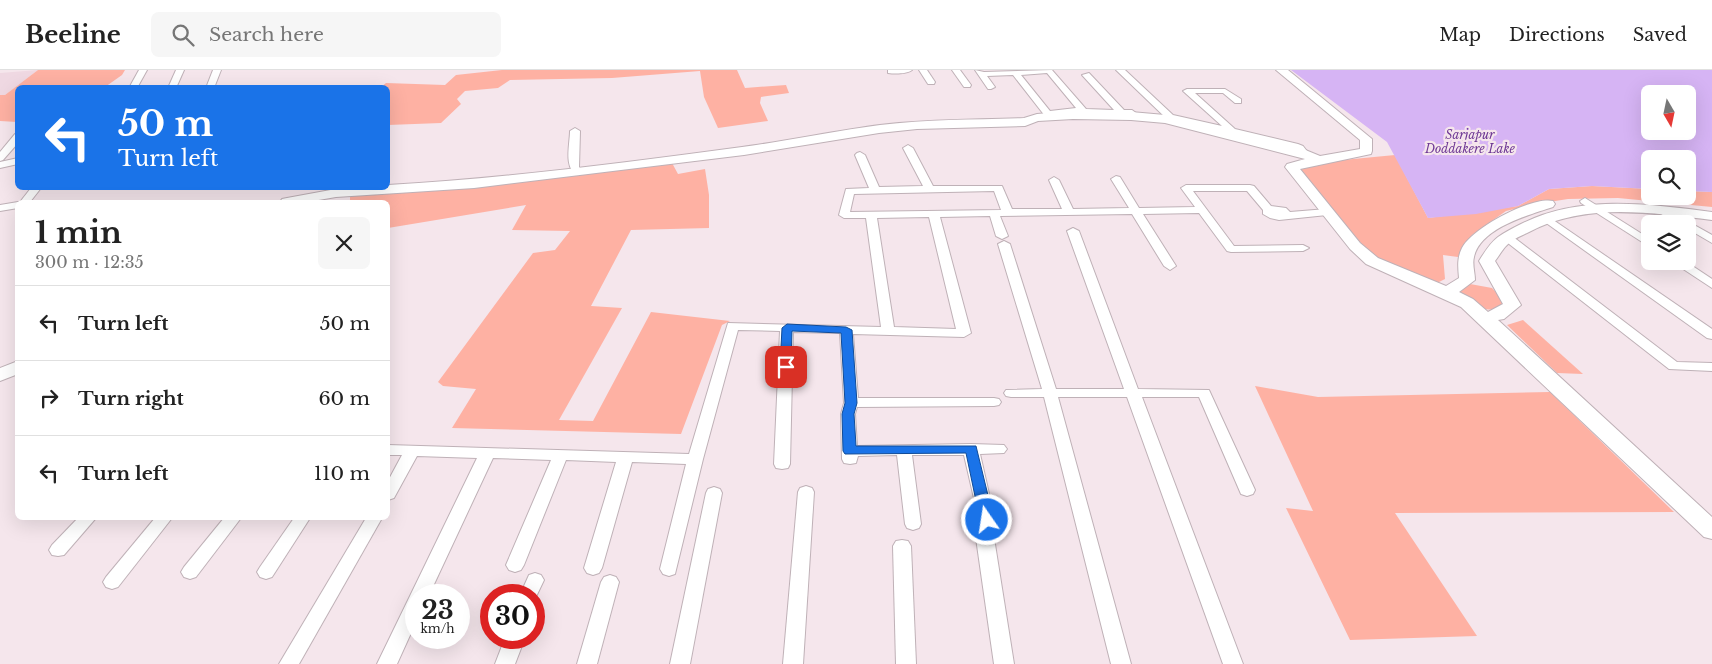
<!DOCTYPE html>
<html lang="en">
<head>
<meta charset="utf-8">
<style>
	body { margin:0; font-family:"Libre Baskerville",serif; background:#f6f6f6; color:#222; height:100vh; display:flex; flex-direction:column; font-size:19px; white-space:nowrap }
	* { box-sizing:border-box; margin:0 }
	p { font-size:16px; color:#767676 }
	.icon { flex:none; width:28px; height:28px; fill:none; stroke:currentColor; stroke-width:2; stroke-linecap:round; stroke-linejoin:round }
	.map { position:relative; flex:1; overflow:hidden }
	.drawer { position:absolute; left:15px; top:130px; width:375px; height:320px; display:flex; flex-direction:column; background:#fff; border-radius:8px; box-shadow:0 5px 20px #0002 }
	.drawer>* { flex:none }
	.guide { position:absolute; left:15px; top:15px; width:375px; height:105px; border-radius:8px; box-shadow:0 5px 20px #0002; background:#1a73e8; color:#fff; overflow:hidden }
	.needle { width:32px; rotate:171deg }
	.fabs { position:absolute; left:1641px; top:15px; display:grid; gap:10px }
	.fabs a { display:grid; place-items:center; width:55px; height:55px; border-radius:8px; background:#fff; box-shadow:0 5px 20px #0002; font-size:25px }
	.speed { position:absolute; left:405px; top:514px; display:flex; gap:10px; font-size:25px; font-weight:700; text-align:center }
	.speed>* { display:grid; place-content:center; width:65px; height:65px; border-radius:50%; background:#fff; box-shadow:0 5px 20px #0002; line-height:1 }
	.speed small { font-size:12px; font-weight:400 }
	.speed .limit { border:8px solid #d22; background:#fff; color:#111 }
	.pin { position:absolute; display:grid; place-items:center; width:42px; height:42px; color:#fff; margin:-21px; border-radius:10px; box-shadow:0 2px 8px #0006 }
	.me { position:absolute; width:55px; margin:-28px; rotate:347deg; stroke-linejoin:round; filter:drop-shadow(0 0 4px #0008) }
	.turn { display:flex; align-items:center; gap:18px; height:105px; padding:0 20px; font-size:22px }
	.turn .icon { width:65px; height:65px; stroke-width:2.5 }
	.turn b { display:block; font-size:35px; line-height:42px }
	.round { display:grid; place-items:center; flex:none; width:52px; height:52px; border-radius:8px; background:#f6f6f6 }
	.summary { display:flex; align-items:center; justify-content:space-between; height:85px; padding:0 20px }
	h1 { font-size:30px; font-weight:700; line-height:38px }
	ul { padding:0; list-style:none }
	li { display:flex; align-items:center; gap:15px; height:75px; padding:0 20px; border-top:1px solid #e0e0e0 }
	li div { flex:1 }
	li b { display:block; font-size:19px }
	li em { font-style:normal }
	header { display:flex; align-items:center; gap:30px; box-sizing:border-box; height:70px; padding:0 25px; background:#fff; border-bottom:1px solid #e0e0e0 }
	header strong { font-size:24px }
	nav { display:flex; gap:28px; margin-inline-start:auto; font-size:18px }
	.search { width:350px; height:45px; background:#f6f6f6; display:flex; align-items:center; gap:12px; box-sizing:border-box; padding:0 18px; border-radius:8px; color:#767676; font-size:19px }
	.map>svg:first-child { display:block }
	.built { fill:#efd8e2 }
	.green { fill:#feb1a3 }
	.water { fill:#d6b4f4; fill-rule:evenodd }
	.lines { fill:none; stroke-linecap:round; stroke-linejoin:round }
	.street-casing { stroke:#bfb1b7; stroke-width:2 }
	.secondary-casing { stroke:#bfb1b7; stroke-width:2 }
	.street { fill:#fff; fill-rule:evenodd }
	.secondary { fill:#fff; fill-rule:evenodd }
	.route { fill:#1a73e8; stroke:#114b97 }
	.labels { text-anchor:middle; stroke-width:4.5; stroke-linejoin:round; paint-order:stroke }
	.far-water-label { font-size:12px; font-style:italic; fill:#6f3995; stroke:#f5e6ec }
</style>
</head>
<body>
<header>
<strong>Beeline</strong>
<div class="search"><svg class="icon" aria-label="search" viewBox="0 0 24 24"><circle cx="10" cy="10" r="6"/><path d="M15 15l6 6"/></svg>Search here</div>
<nav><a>Map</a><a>Directions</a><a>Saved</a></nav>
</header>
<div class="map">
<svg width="1712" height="594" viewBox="0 0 1712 594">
	<rect width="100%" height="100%" fill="#f5e6ec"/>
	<!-- built -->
	<polygon class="built" points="38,0 5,25 0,25 0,3"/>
	<!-- green -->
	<g class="green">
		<polygon points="38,0 125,0 122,5 105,17 18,18 17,52 0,51 0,25 5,25"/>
		<polygon points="502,0 737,0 745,18 786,15 789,23 761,27 760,33 768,51 718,58 704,27 700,1 612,8 510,10 498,18 465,21 457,29 461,34 441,53 388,55 388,18 381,17 386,13 445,15 456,5"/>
		<polygon points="1395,85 1428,148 1518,136 1549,119 1592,116 1650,119 1650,126 1688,126 1688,121 1712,122 1712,137 1618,128 1568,129 1536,134 1506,141 1472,165 1458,187 1443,185 1445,209 1437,213 1386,193 1370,184 1300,100 1322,92"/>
		<polygon points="672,93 678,104 705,99 709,125 709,158 631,160 591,236 622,238 559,350 593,351 651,242 730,251 722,255 681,364 452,358 476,319 443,316 438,312 533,183 555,180 570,161 512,160 526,135 388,158 388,132 350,132 350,123"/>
		<path d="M1470,214L1492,218L1506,232C1484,249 1477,234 1458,220Z"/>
		<polygon points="1523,250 1583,304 1557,303 1507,255"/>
		<polygon points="1255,316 1318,327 1550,322 1674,442 1395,443 1477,566 1350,570 1286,438 1313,441"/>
	</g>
	<!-- water -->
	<path class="water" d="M1291,0H1712V122L1688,121V89H1650V119L1592,116L1549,119L1518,136L1476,144L1428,148L1387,72ZM1650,24H1688V61H1650Z"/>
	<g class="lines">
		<!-- street casing -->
		<g class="street-casing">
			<g id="street">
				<polygon points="139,0 147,0 137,18 129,18"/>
				<polygon points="176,0 184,0 176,18 168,18"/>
				<polygon points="213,0 221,0 214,18 206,18"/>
				<path d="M888,0H912C907,4 895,4 888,3Z"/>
				<polygon points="919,0 927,0 935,12 934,14 928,14"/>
				<polygon points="952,0 960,0 971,15 970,17 964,17"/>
				<path d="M975,0L984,2L1052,0L1086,39L1114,40L1082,5L1089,3L1124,40H1132L1136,43L1132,46L1076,44L1045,46L1013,5L987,6L995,17L991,19H988ZM1047,3L1076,38L1050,41L1021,5Z"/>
				<polygon points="1116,0 1125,0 1173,45 1222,56 1183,21 1187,19 1225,19 1241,29 1241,33 1235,33 1223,23 1195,23 1235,59 1298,74 1303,76 1310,85 1308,87 1302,87 1297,80 1292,78 1167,49"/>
				<path d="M575,58L580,61L579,97L583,102L578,105C563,99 570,74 570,61Z"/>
				<polygon points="18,63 18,73 3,90 0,91 0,82 15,64"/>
				<path d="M908,75L913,78L933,116H1002L1012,139H1062L1049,110L1054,107L1059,110L1073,139L1129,138L1111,109L1116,106L1120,107L1139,138L1195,137L1181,118L1186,115H1250L1254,116L1271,136L1286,138L1290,142L1327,139L1332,142L1327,145L1279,150L1270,148L1263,144V140L1247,121H1193L1234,176L1303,175L1309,178L1303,181L1231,182L1227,181L1199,143L1143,144L1176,196L1170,200L1164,196L1132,144L1000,146L1008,166L1002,169L996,166L990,146L940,147L971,263L964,267L853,264L858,328H994L999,329L1001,332L999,335L994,336L857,337L855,344L857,376L971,374L1004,375L1007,379L1004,383L980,384L995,450L993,454L987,456L981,454L979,450L964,385H912L921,454L919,458L913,460L907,458L905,454L897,385L858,386L856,393L850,394L844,393L842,389L841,344L844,333L840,263L793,262L790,394L788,398L782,399L776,398L774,394L780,261L738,260L703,389L675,504L669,506L663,504L660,499L686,394L632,392L602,498L599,503L593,505L587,503L584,498L616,392L566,390L524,495L521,500L515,502L509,500L506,495L551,390L493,388L429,525H416V552L397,594H377L477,388L417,386L394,428L388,430V411L402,385H388V375L689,384L728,253L881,257L866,148H844L839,145L846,119L869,118L855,85L857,83L860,82L865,85L879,117L923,116L903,78ZM994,121L1001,140L850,142L854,124ZM929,147L956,259L894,257L877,148Z"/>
				<polygon points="18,88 18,94 0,98 0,92"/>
				<polygon points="31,118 41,118 30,132 18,132 18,138 0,141 0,135 18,132 20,132"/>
				<polygon points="1585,128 1650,169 1650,177 1581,133 1580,131"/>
				<polygon points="1662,137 1712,165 1712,173 1688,159 1688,154 1677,154 1658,142 1657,140"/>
				<polygon points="1546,145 1712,259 1712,269 1707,268 1542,150 1541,148 1542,146"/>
				<polygon points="1073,158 1079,161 1138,319 1209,320 1255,420 1253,424 1247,426 1241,424 1199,327 1142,327 1243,594 1223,594 1127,327 1058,327 1131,594 1111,594 1044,327 1011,327 1006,326 1004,323 1006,320 1042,319 998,174 1004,171 1010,174 1056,319 1124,319 1067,161"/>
				<polygon points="1508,165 1512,166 1677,292 1712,293 1712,301 1669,299 1504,170 1502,168 1504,166"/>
				<polygon points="1671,191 1685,191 1712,209 1712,218"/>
				<polygon points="806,416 812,418 814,422 803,594 783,594 798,422 800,418"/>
				<polygon points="714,417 720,419 722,423 690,594 670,594 706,423 708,419"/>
				<polygon points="78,448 96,448 64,485 58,486 52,485 49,480 52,475"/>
				<polygon points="155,448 172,448 118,517 112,519 106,517 103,512 106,507"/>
				<polygon points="224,448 241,448 196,507 190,509 184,507 181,502 184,497"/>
				<polygon points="294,448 310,448 272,507 266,509 260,507 257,502 260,497"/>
				<polygon points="366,448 382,448 299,594 279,594"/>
				<polygon points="985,462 991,464 994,468 1014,594 994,594 976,468 979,464"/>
				<polygon points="902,470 908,471 911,476 916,594 896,594 893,476 896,471"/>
				<polygon points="535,503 541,505 544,510 534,531 534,525 520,525 529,505"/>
				<polygon points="610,505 616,507 619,512 597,594 577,594 601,512 604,507"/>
				<polygon points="505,568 525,568 515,594 495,594"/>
			</g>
		</g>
		<!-- secondary casing -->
		<g class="secondary-casing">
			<g id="secondary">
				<path d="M1276,0H1288L1372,69V81L1371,84L1300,99L1360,173L1378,188L1446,216L1459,208C1458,197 1457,188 1462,178C1472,158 1532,126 1553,131L1555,134L1553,137C1529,145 1480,158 1474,187C1472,194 1475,203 1475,210L1459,222L1473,229L1488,242L1503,234L1479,191C1484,183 1490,173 1498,167C1505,162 1513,158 1521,154C1580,124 1649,134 1712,142V150C1651,143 1586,132 1529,162C1521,166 1512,169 1506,176C1502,180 1499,186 1495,191L1521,235L1504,249L1498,250L1712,447V469L1704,467L1461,237L1366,194L1350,179L1285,97L1287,94L1305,89L1165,53L1131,50L1073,49L1038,51L1025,56L917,59L879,63L744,85L474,118L336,127L307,132H280L282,129L287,128L336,119L388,118V115C506,108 624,93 742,77C788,71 834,61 880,55C928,49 976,50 1024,48L1037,44L1073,41L1131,42L1165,45L1303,79L1320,86L1360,79V70Z"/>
				<polygon points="18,291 18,304 0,311 0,298"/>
			</g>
		</g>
		<!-- street -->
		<use href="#street" class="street"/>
		<!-- secondary -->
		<use href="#secondary" class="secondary"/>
	</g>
	<!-- route -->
	<polygon class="route" points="787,254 846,257 852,260 857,333 854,344 856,376 976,376 994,450 992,454 982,454 980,450 966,383 845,384 843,381 842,344 845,333 841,263 792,261 791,297 786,300 780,297 782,258"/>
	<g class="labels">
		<!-- far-water labels -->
		<g class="far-water-label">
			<text x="1470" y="69">Sarjapur<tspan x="1470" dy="14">Doddakere Lake</tspan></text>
		</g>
	</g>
</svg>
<div class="fabs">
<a><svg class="needle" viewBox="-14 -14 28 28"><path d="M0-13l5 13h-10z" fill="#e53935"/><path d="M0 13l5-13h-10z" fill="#767676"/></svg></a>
<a><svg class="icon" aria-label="search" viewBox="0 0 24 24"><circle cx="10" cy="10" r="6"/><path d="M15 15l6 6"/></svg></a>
<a><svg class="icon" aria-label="layers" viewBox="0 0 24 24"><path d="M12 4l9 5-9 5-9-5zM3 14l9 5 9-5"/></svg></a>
</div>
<div class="speed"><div>23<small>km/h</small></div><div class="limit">30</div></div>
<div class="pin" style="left:786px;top:297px;background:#d93025"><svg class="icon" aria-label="arrive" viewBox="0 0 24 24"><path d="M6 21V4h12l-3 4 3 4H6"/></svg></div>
<svg class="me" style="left:987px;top:450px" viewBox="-20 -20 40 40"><circle r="17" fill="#1a73e8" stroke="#fff" stroke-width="3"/><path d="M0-11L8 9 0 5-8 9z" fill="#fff"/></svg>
<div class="guide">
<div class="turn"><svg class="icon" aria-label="left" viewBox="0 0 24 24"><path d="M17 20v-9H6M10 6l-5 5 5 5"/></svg><div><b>50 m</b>Turn left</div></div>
</div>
<section class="drawer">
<div class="summary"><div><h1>1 min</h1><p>300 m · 12:35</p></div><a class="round"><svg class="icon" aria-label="close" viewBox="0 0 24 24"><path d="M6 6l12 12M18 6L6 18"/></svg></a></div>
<ul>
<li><svg class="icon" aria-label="left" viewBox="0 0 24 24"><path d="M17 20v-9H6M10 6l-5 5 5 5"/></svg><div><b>Turn left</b></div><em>50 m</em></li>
<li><svg class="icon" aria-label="right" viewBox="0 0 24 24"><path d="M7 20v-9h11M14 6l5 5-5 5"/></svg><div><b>Turn right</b></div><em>60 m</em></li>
<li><svg class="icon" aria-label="left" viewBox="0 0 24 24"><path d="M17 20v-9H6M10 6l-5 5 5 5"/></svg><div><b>Turn left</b></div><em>110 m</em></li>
</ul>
</section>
</div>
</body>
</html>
